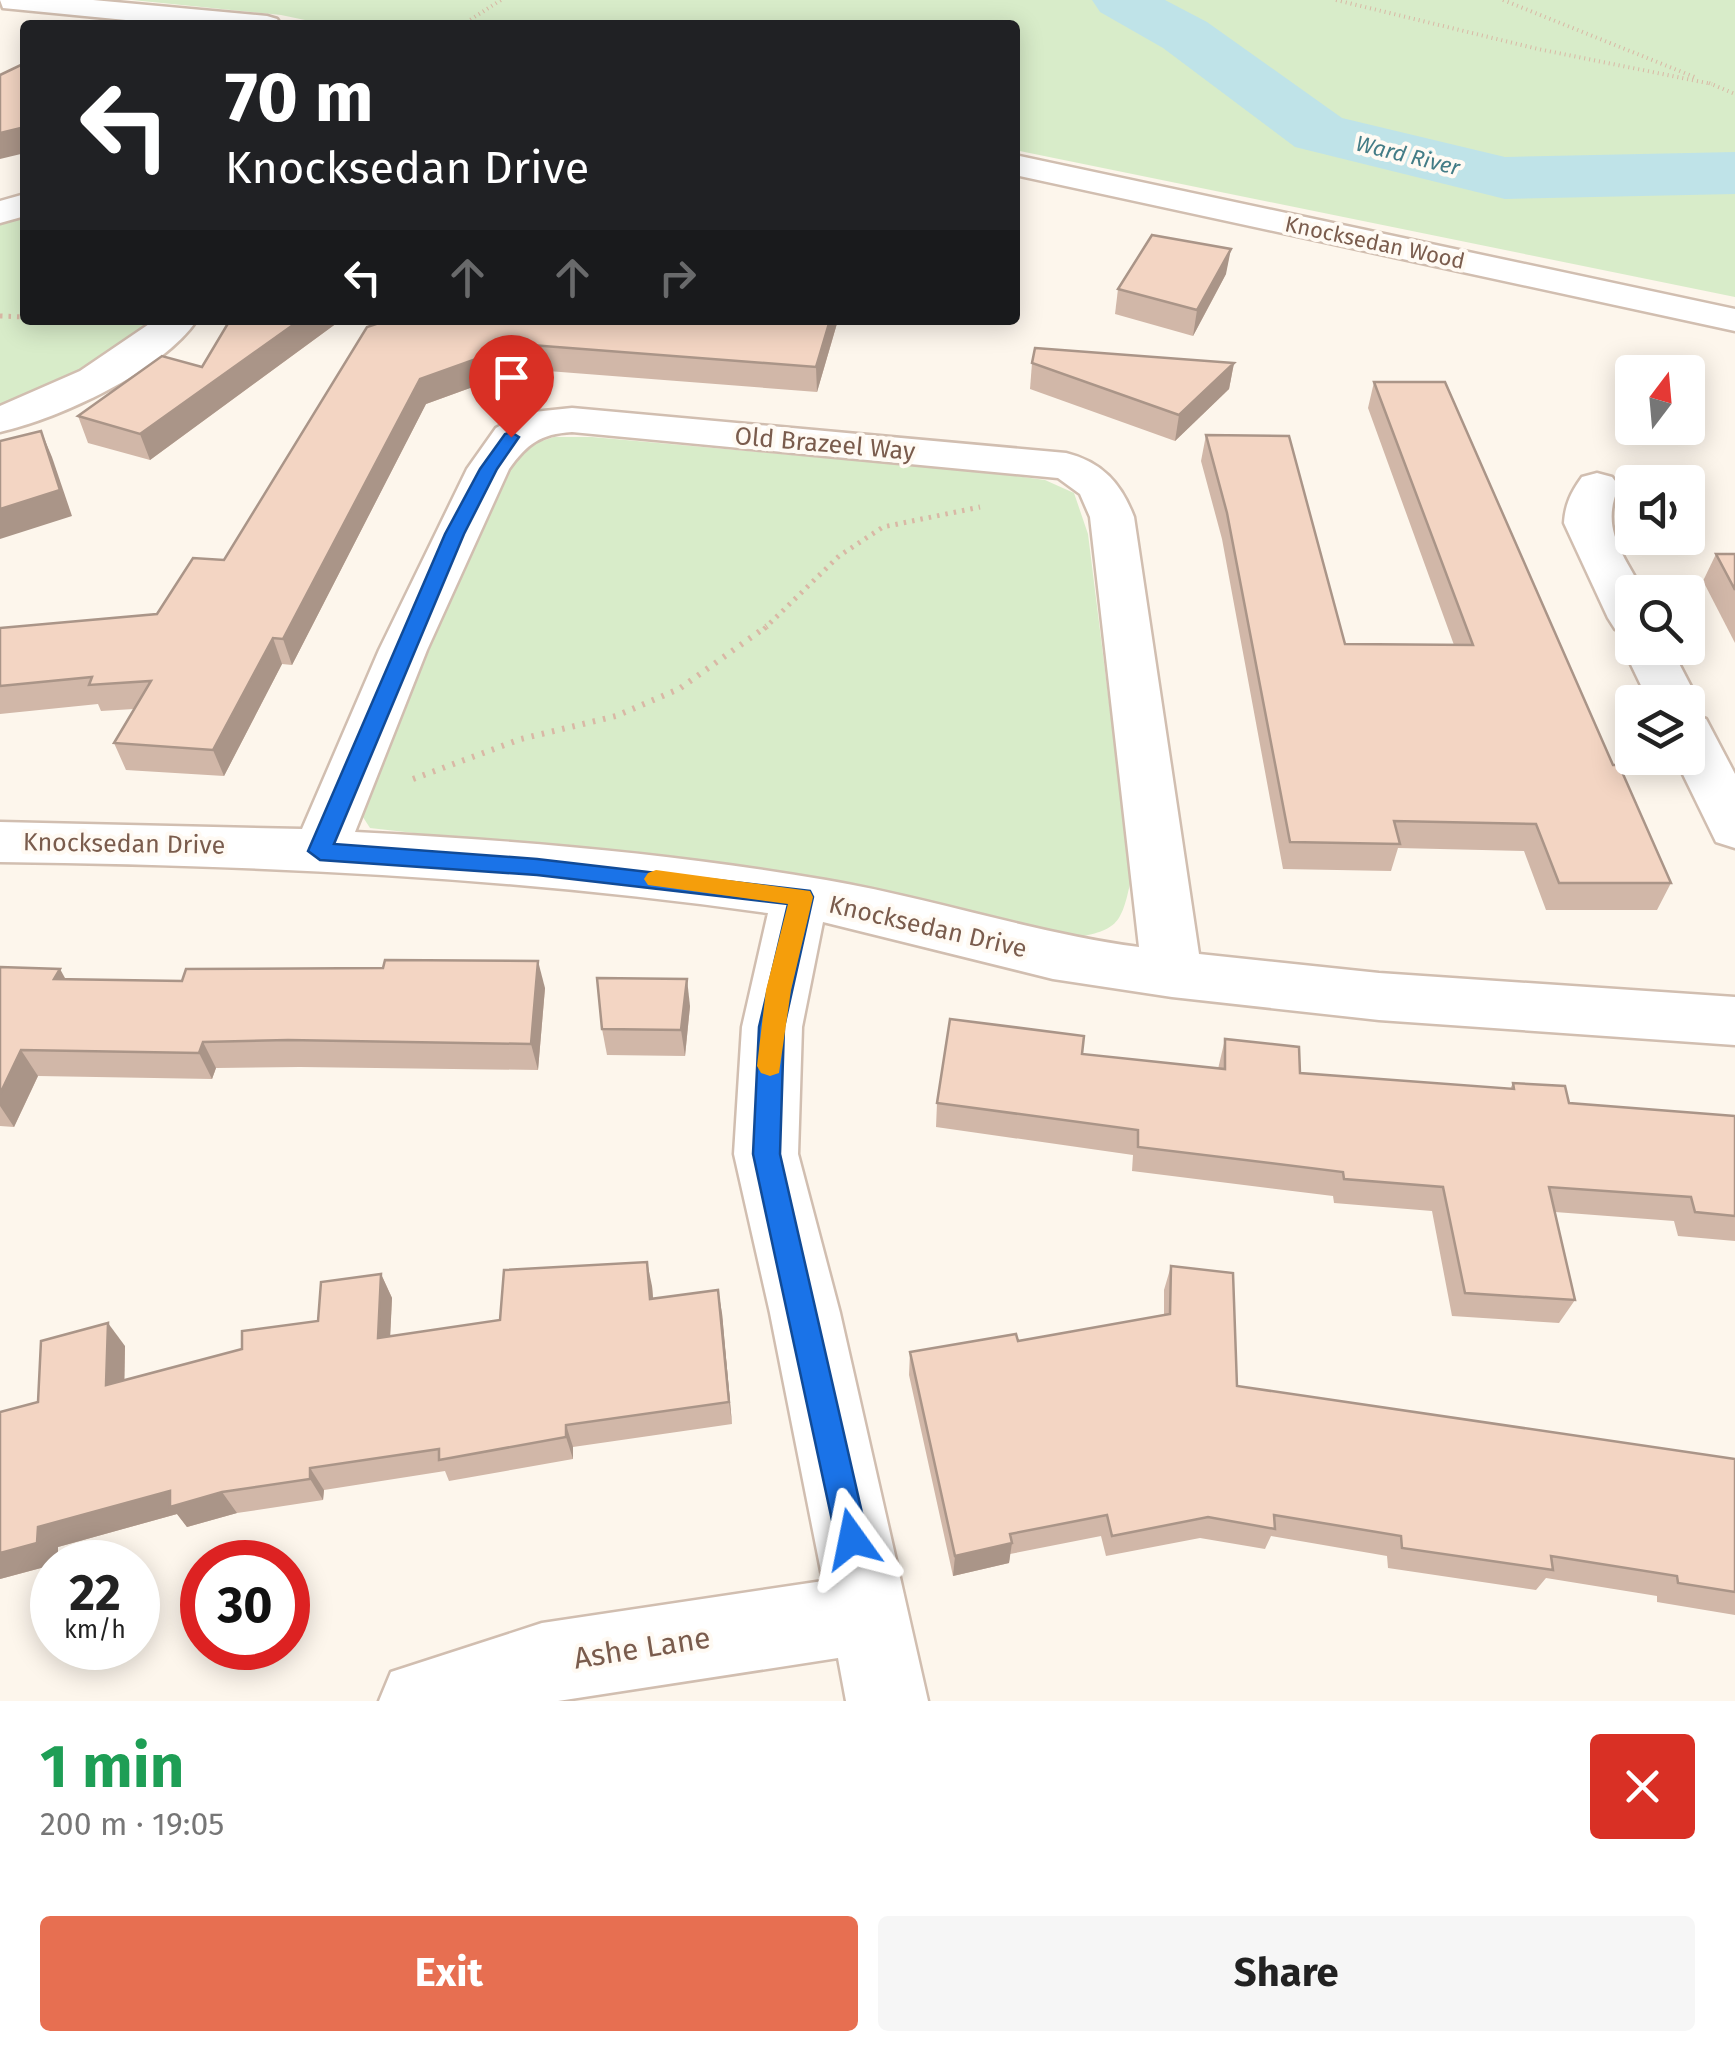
<!DOCTYPE html>
<html lang="en">
<head>
<meta charset="utf-8">
<style>
	body { margin:0; font-family:"Fira Sans",sans-serif; background:#f6f6f6; color:#222; height:100vh; display:flex; flex-direction:column; font-size:38px; white-space:nowrap }
	* { box-sizing:border-box; margin:0 }
	p { font-size:32px; color:#767676 }
	.icon { flex:none; width:55px; height:55px; fill:none; stroke:currentColor; stroke-width:2; stroke-linecap:round; stroke-linejoin:round }
	.map { position:relative; height:1701px; overflow:hidden }
	.details { display:flex; flex-direction:column; background:#fff; flex:1 }
	.details>* { flex:none }
	.top-card { position:absolute; left:20px; top:20px; width:1000px; height:305px; border-radius:10px; box-shadow:0 5px 25px #0003; background:#202124; color:#fff; overflow:hidden }
	.needle { width:65px; rotate:16deg }
	.controls { position:absolute; left:1615px; top:355px; display:grid; gap:20px }
	.controls a { display:grid; place-items:center; width:90px; height:90px; border-radius:10px; background:#fff; box-shadow:0 5px 25px #0003; font-size:50px }
	.speed { position:absolute; left:30px; top:1540px; display:flex; gap:20px; font-size:50px; font-weight:700; text-align:center }
	.speed>* { display:grid; place-content:center; width:130px; height:130px; border-radius:50%; background:#fff; box-shadow:0 5px 25px #0003; line-height:1 }
	.speed small { font-size:25px; font-weight:400 }
	.speed .limit { border:15px solid #d22; background:#fff; color:#111 }
	.pin { position:absolute; display:grid; place-items:center; width:85px; height:85px; color:#fff; margin:-102px -42px; border-radius:50% 50% 50% 0; rotate:-45deg; box-shadow:0 0 10px #0007 }
	.pin .icon { rotate:45deg }
	.me { position:absolute; width:110px; margin:-55px; rotate:348deg; stroke-linejoin:round; filter:drop-shadow(0 0 8px #0008) }
	.turn { display:flex; align-items:center; gap:35px; height:210px; padding:0 40px; font-size:45px }
	.turn .icon { width:130px; height:130px; stroke-width:2.5 }
	.turn b { display:block; font-size:70px; line-height:85px }
	.lanes { display:flex; align-items:center; height:95px; padding:0 40px; background:#0003; justify-content:center; gap:50px; direction:ltr }
	.lanes .off { opacity:.35 }
	.round { display:grid; place-items:center; flex:none; width:105px; height:105px; border-radius:10px; background:#f6f6f6 }
	.headline { display:flex; align-items:center; justify-content:space-between; height:170px; padding:0 40px }
	h1 { font-size:60px; font-weight:700; line-height:75px; color:#1e9e55 }
	.action { display:flex; gap:20px; margin-top:auto; padding:20px 40px }
	.action a { flex:1; height:115px; border-radius:10px; background:#e76f51; color:#fff; font-size:40px; font-weight:700; line-height:115px; text-align:center }
	.action a+a { background:#f6f6f6; color:#222 }
	.map>svg:first-child { display:block }
	.green { fill:#d8ecc9 }
	.lines { fill:none; stroke-linecap:round; stroke-linejoin:round }
	.river { fill:#bfe3e8; fill-rule:evenodd }
	.street-casing { stroke:#d1beb0; stroke-width:5 }
	.path-far2 { stroke:#d9b8a5; stroke-width:4; stroke-dasharray:1 4; stroke-linecap:butt }
	.path-far1 { stroke:#d9b8a5; stroke-width:5; stroke-dasharray:2.5 6; stroke-linecap:butt }
	.path { stroke:#d9b8a5; stroke-width:6; stroke-dasharray:2.5 8; stroke-linecap:butt }
	.street { fill:#fff; fill-rule:evenodd }
	.wall { fill:#d1b7a8 }
	.shaded-wall { fill:#aa9588 }
	.building { fill:#f3d5c3; stroke:#aa9588; stroke-width:2.5 }
	.route { fill:#1a73e8; stroke:#114b97; stroke-width:2.5 }
	.slow { fill:#f59e0b }
	.labels { text-anchor:middle; stroke-width:8; stroke-linejoin:round; paint-order:stroke }
	.far-water-label { font-size:22px; font-style:italic; fill:#437c86; stroke:#fffaf3 }
	.far-street-label { font-size:22px; fill:#7a5c4d; stroke:#fffaf3 }
	.street-label { font-size:25px; fill:#7a5c4d; stroke:#fffaf3 }
	.near-street-label { font-size:30px; fill:#7a5c4d; stroke:#fffaf3 }
</style>
</head>
<body>
<div class="map">
<svg width="1735" height="1701" viewBox="0 0 1735 1701">
	<rect width="100%" height="100%" fill="#fdf6ec"/>
	<!-- green -->
	<g class="green">
		<polygon points="132,0 1735,0 1735,297 1015,150 1015,25 329,25 281,15"/>
		<polygon points="25,212 25,320 155,320 80,373 0,408 0,221"/>
		<path d="M554,437H592L993,473L1045,480L1074,493L1088,534L1131,879C1121,927 1117,930 1069,939L730,869L370,828L359,811L503,468L527,446Z"/>
	</g>
	<g class="lines">
		<!-- river -->
		<polygon class="river" points="1092,0 1165,0 1207,22 1342,118 1505,157 1735,152 1735,194 1505,199 1295,147 1163,48 1100,12"/>
		<!-- street casing -->
		<g class="street-casing">
			<g id="street">
				<polygon points="0,0 93,0 267,16 277,19 281,25 177,25 3,8"/>
				<polygon points="1015,155 1735,309 1735,331 1015,175"/>
				<polygon points="25,194 25,216 0,223 0,201"/>
				<path d="M155,320H197C161,372 60,418 0,432V406L80,371Z"/>
				<path d="M572,408L1066,453C1102,462 1121,483 1134,517L1199,954L1379,973L1735,997V1045L1379,1020L1172,997L1053,979L823,922L802,1027L798,1154L840,1313L928,1701H846L838,1658L558,1701H379L391,1672L542,1623L823,1581L770,1313L734,1154L742,1027L768,913C513,877 257,865 0,862V822L302,829L379,650L467,469L496,428L524,413ZM572,432L1058,478L1080,494L1090,517L1139,947C1033,933 932,898 826,880C671,853 512,840 355,832L427,650L509,469C527,444 540,434 572,432Z"/>
				<path d="M1597,473L1612,477L1619,486C1599,529 1624,554 1643,592H1632V633L1615,629L1608,618L1564,523C1565,505 1571,492 1582,477Z"/>
				<polygon points="1632,636 1632,648 1671,648 1699,702 1690,714 1706,719 1735,774 1735,848 1716,842 1675,758 1688,758 1688,702 1649,702 1623,648"/>
			</g>
		</g>
		<!-- path-far2 -->
		<g class="path-far2">
			<polyline points="1336,0 1538,49 1712,84"/>
			<polyline points="1503,0 1697,78"/>
			<polyline points="462,25 501,0"/>
			<polyline points="1709,83 1735,94"/>
		</g>
		<!-- path-far1 -->
		<g class="path-far1">
			<polyline points="0,316 25,317"/>
			<polyline points="764,629 839,556 883,527 980,507"/>
		</g>
		<!-- path -->
		<polyline class="path" points="413,779 521,739 616,716 679,689 767,626"/>
		<!-- street -->
		<use href="#street" class="street"/>
	</g>
	<!-- wall -->
	<g class="wall">
		<polygon points="1226,274 1193,336 1115,314 1118,289"/>
		<polygon points="230,320 341,320 150,460 88,443 78,416 202,367"/>
		<polygon points="388,320 838,320 817,392 522,369 426,404 292,665 282,664 224,776 126,770 114,743 134,709 101,711 98,704 0,714 0,628 157,614 224,560"/>
		<polygon points="1032,363 1234,363 1229,389 1175,441 1030,389"/>
		<polygon points="1374,382 1613,765 1671,883 1657,910 1546,910 1524,851 1398,848 1391,871 1283,869 1222,539 1201,461 1206,435 1345,644 1454,645 1368,408"/>
		<polygon points="1716,554 1735,554 1735,643 1703,581"/>
		<polygon points="0,967 65,979 545,988 538,1070 300,1067 216,1068 212,1079 38,1076 14,1127 0,1126"/>
		<polygon points="690,1006 685,1056 607,1055 602,1029"/>
		<polygon points="1225,1039 1300,1073 1510,1089 1513,1083 1569,1103 1735,1116 1735,1241 1678,1236 1674,1221 1555,1212 1575,1300 1559,1323 1452,1316 1432,1211 1334,1203 1333,1196 1132,1171 1133,1155 936,1127 937,1103 1082,1054 1218,1069"/>
		<polygon points="1171,1266 1237,1386 1735,1459 1735,1615 1657,1602 1657,1596 1546,1578 1536,1590 1388,1568 1387,1556 1271,1536 1265,1549 1200,1538 1106,1556 1101,1536 1010,1554 1009,1563 953,1576 909,1375 910,1352 1018,1341 1164,1315 1164,1290"/>
		<polygon points="381,1274 392,1298 390,1336 500,1320 652,1286 653,1298 722,1313 732,1424 573,1447 573,1459 449,1481 445,1471 324,1490 323,1500 237,1513 187,1527 177,1514 58,1547 52,1565 0,1579 0,1412 38,1402 125,1346 124,1380 242,1349 318,1321"/>
	</g>
	<!-- shaded-wall -->
	<g class="shaded-wall">
		<polygon points="25,127 25,153 0,159 0,133"/>
		<polygon points="1231,249 1226,274 1193,336 1197,310"/>
		<polygon points="300,320 341,320 150,460 140,434"/>
		<polygon points="830,320 838,320 817,392 816,367"/>
		<polygon points="518,344 522,369 426,404 292,665 283,639 420,379"/>
		<polygon points="1234,363 1229,389 1175,441 1179,415"/>
		<polygon points="41,431 52,457 72,516 0,539 0,509"/>
		<polygon points="273,638 282,664 224,776 213,750"/>
		<polygon points="538,961 545,988 538,1070 531,1044"/>
		<polygon points="60,969 75,996 54,979"/>
		<polygon points="687,979 690,1006 685,1056 681,1030"/>
		<polygon points="203,1042 216,1068 212,1079 199,1053"/>
		<polygon points="21,1050 38,1076 14,1127 0,1106 0,1094"/>
		<polygon points="647,1262 652,1286 655,1322 650,1299"/>
		<polygon points="381,1274 392,1298 389,1361 378,1338"/>
		<polygon points="718,1290 722,1313 732,1424 729,1402"/>
		<polygon points="108,1323 125,1346 124,1408 106,1385"/>
		<polygon points="566,1425 573,1447 573,1459 566,1437"/>
		<polygon points="310,1468 324,1490 323,1500 310,1479"/>
		<polygon points="170,1491 222,1492 237,1513 187,1527 177,1514 58,1547 58,1562 52,1562 52,1565 0,1579 0,1553 38,1527"/>
		<polygon points="1012,1543 1009,1563 953,1576 955,1556"/>
	</g>
	<!-- building -->
	<g class="building">
		<polygon points="25,63 25,127 0,133 0,75"/>
		<polygon points="1152,235 1231,249 1197,310 1118,289"/>
		<polygon points="230,320 300,320 140,434 78,416 162,356 202,367"/>
		<polygon points="388,320 830,320 816,367 518,344 420,379 283,639 273,638 213,750 114,743 151,681 89,685 92,677 0,686 0,628 157,614 193,558 224,560 367,327"/>
		<polygon points="1035,348 1234,363 1179,415 1032,363"/>
		<polygon points="1374,382 1445,382 1613,765 1619,765 1671,883 1559,883 1536,824 1394,821 1400,844 1290,842 1227,513 1206,435 1289,436 1345,644 1473,645"/>
		<polygon points="41,431 60,490 0,509 0,441"/>
		<polygon points="1716,554 1735,554 1735,590"/>
		<polygon points="385,960 538,961 531,1044 288,1040 203,1042 199,1053 21,1050 0,1094 0,967 60,969 54,979 182,981 186,969 383,968"/>
		<polygon points="597,978 687,979 681,1030 602,1029"/>
		<polygon points="950,1019 1084,1036 1082,1054 1225,1069 1225,1039 1299,1047 1300,1073 1514,1089 1513,1083 1565,1086 1569,1103 1735,1116 1735,1216 1695,1212 1691,1197 1549,1187 1575,1300 1465,1293 1443,1187 1344,1179 1343,1172 1138,1147 1138,1130 937,1103"/>
		<polygon points="647,1262 650,1299 718,1290 729,1402 566,1425 566,1437 439,1460 439,1449 310,1468 310,1479 222,1492 170,1507 170,1491 38,1527 37,1543 0,1553 0,1412 38,1402 41,1341 108,1323 106,1385 242,1349 242,1331 318,1321 321,1282 381,1274 378,1338 500,1320 504,1270"/>
		<polygon points="1171,1266 1233,1273 1237,1386 1735,1459 1735,1592 1678,1583 1677,1576 1551,1556 1553,1570 1402,1548 1401,1536 1274,1515 1275,1529 1208,1517 1112,1536 1107,1515 1010,1534 1012,1543 955,1556 910,1352 1016,1334 1018,1341 1170,1314"/>
	</g>
	<!-- route -->
	<polygon class="route" points="511,432 519,437 497,469 464,534 334,844 537,859 810,891 813,897 784,1027 780,1154 868,1539 863,1550 852,1555 841,1550 836,1539 753,1154 759,1027 788,904 537,875 320,860 308,851 445,534 480,469 505,434"/>
	<!-- slow -->
	<polygon class="slow" points="656,870 810,891 813,897 791,990 779,1073 770,1076 761,1073 757,1066 766,990 788,904 648,885 644,879 648,873"/>
	<g class="labels">
		<!-- far-water labels -->
		<g class="far-water-label">
			<text transform="translate(1408 155) rotate(14)" y="8">Ward River</text>
		</g>
		<!-- far-street labels -->
		<g class="far-street-label">
			<text transform="translate(1375 242) rotate(12)" y="8">Knocksedan Wood</text>
		</g>
		<!-- street labels -->
		<g class="street-label">
			<text transform="translate(825 443) rotate(5)" y="9">Old Brazeel Way</text>
			<text transform="translate(124 843) rotate(1)" y="9">Knocksedan Drive</text>
			<text transform="translate(928 926) rotate(13)" y="9">Knocksedan Drive</text>
		</g>
		<!-- near-street labels -->
		<g class="near-street-label">
			<text transform="translate(642 1648) rotate(-9)" y="10">Ashe Lane</text>
		</g>
	</g>
</svg>
<div class="controls">
<a><svg class="needle" viewBox="-14 -14 28 28"><path d="M0-13l5 13h-10z" fill="#e53935"/><path d="M0 13l5-13h-10z" fill="#767676"/></svg></a>
<a><svg class="icon" aria-label="sound" viewBox="0 0 24 24"><path d="M4 9h4l5-4v14l-5-4H4zM17 9q2 3 0 6"/></svg></a>
<a><svg class="icon" aria-label="search" viewBox="0 0 24 24"><circle cx="10" cy="10" r="6"/><path d="M15 15l6 6"/></svg></a>
<a><svg class="icon" aria-label="layers" viewBox="0 0 24 24"><path d="M12 4l9 5-9 5-9-5zM3 14l9 5 9-5"/></svg></a>
</div>
<div class="speed"><div>22<small>km/h</small></div><div class="limit">30</div></div>
<div class="pin" style="left:511px;top:437px;background:#d93025"><svg class="icon" aria-label="arrive" viewBox="0 0 24 24"><path d="M6 21V4h12l-3 4 3 4H6"/></svg></div>
<svg class="me" style="left:852px;top:1539px" viewBox="-20 -20 40 40"><path d="M0-17L14 15 0 8-14 15z" fill="#1a73e8" stroke="#fff" stroke-width="4"/></svg>
<div class="top-card">
<div class="turn"><svg class="icon" aria-label="left" viewBox="0 0 24 24"><path d="M17 20v-9H6M10 6l-5 5 5 5"/></svg><div><b>70 m</b>Knocksedan Drive</div></div>
<div class="lanes"><svg class="icon" aria-label="left" viewBox="0 0 24 24"><path d="M17 20v-9H6M10 6l-5 5 5 5"/></svg><svg class="icon off" aria-label="ahead" viewBox="0 0 24 24"><path d="M12 20V5M6 11l6-6 6 6"/></svg><svg class="icon off" aria-label="ahead" viewBox="0 0 24 24"><path d="M12 20V5M6 11l6-6 6 6"/></svg><svg class="icon off" aria-label="right" viewBox="0 0 24 24"><path d="M7 20v-9h11M14 6l5 5-5 5"/></svg></div>
</div>
</div>
<section class="details">
<div class="headline"><div><h1>1 min</h1><p>200 m · 19:05</p></div><a class="round" style="background:#d93025;color:#fff"><svg class="icon" aria-label="close" viewBox="0 0 24 24"><path d="M6 6l12 12M18 6L6 18"/></svg></a></div>
<div class="action"><a>Exit</a><a>Share</a></div>
</section>
</body>
</html>
